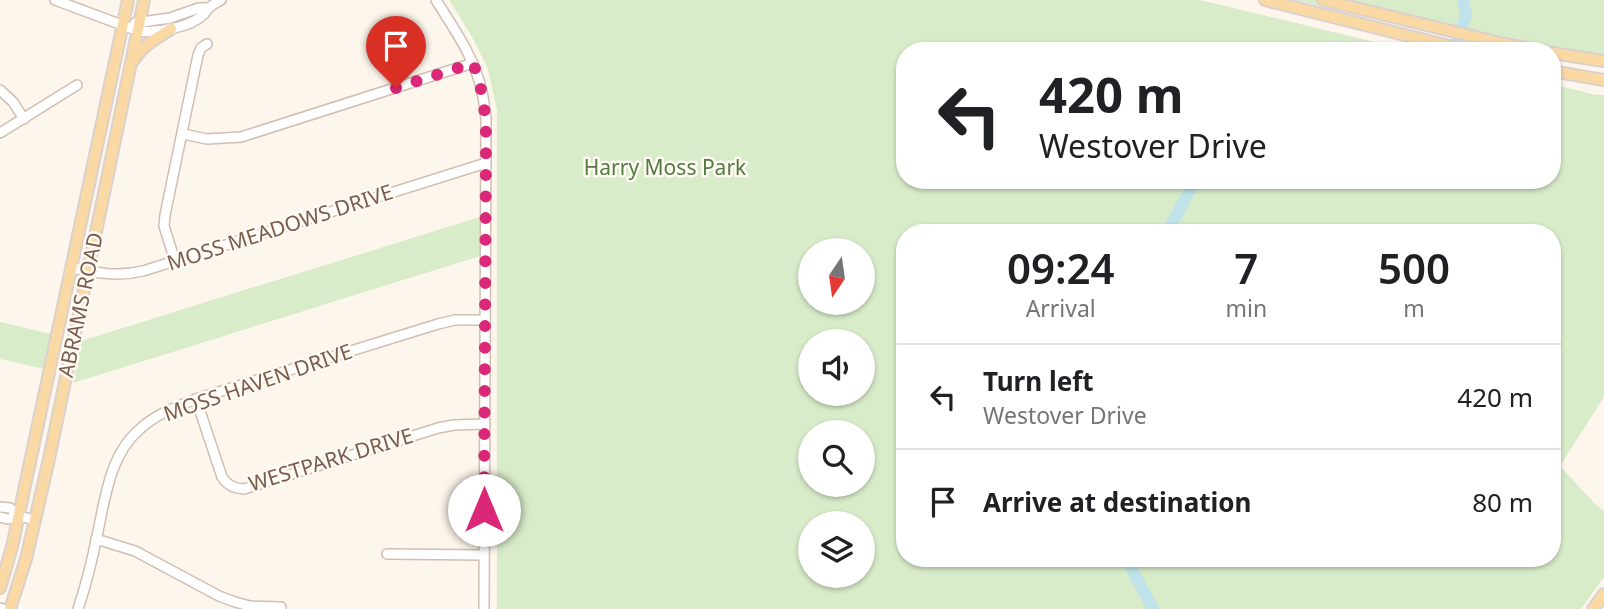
<!DOCTYPE html>
<html lang="en">
<head>
<meta charset="utf-8">
<style>
	body { margin:0; font-family:"Noto Sans",sans-serif; background:#f6f6f6; color:#202124; height:100vh; display:flex; flex-direction:column; font-size:26px; white-space:nowrap }
	* { box-sizing:border-box; margin:0 }
	p { font-size:23px; color:#757577 }
	.icon { flex:none; width:38px; height:38px; fill:none; stroke:currentColor; stroke-width:2; stroke-linecap:round; stroke-linejoin:round }
	.map { position:relative; flex:1; overflow:hidden }
	.sheet { position:absolute; left:896px; top:224px; width:665px; height:343px; display:flex; flex-direction:column; background:#fff; border-radius:28px; box-shadow:0 2px 5px #0004 }
	.sheet>* { flex:none }
	.top-card { position:absolute; left:896px; top:42px; width:665px; height:147px; border-radius:28px; box-shadow:0 2px 5px #0004; background:#fff; color:#202124; overflow:hidden }
	.needle { width:46px; rotate:193deg }
	.tools { position:absolute; left:798px; top:238px; display:grid; gap:14px }
	.tools a { display:grid; place-items:center; width:77px; height:77px; border-radius:50%; background:#fff; box-shadow:0 2px 5px #0004; font-size:35px }
	.pin { position:absolute; display:grid; place-items:center; width:60px; height:60px; color:#fff; margin:-72px -30px; border-radius:50% 50% 50% 0; rotate:-45deg; box-shadow:0 0 7px #0007 }
	.pin .icon { rotate:45deg }
	.me { position:absolute; width:77px; margin:-38px; rotate:0deg; stroke-linejoin:round; filter:drop-shadow(0 0 5px #0008) }
	.turn { display:flex; align-items:center; gap:24px; height:147px; padding:0 28px; font-size:32px }
	.turn .icon { width:91px; height:91px; stroke-width:2.5 }
	.turn b { display:block; font-size:49px; line-height:60px }
	.eta { display:flex; justify-content:space-evenly; align-items:center; height:119px; text-align:center }
	.eta b { font-size:42px; font-weight:600; line-height:49px }
	ul { padding:0; list-style:none }
	li { display:flex; align-items:center; gap:21px; height:105px; padding:0 28px; border-top:2px solid #e0e0e0 }
	li div { flex:1 }
	li b { display:block; font-size:26px }
	li em { font-style:normal }
	.map>svg:first-child { display:block }
	.green { fill:#d8ecc9; fill-rule:evenodd }
	.lines { fill:none; stroke-linecap:round; stroke-linejoin:round }
	.river { stroke:#bfe3e8; stroke-width:12 }
	.minor-casing { stroke:#d1beb0; stroke-width:12 }
	.major-casing { stroke:#dad1cd; stroke-width:14 }
	.minor { stroke:#fff; stroke-width:9 }
	.major { stroke:#fbd9a5; stroke-width:10 }
	.route { stroke:#db2777; stroke-width:12; stroke-dasharray:0 21.6 }
	.labels { text-anchor:middle; stroke-width:5; stroke-linejoin:round; paint-order:stroke }
	.park-label { font-size:21px; fill:#537a41; stroke:#fffaf3 }
	.street-label { font-size:21px; fill:#7a5c4d; stroke:#fffaf3 }
</style>
</head>
<body>
<div class="map">
<svg width="1604" height="609" viewBox="0 0 1604 609">
	<rect width="100%" height="100%" fill="#fdf6ec"/>
	<!-- green -->
	<g class="green">
		<path d="M449,0H1200L1412,51H905V180H1552V84L1596,95H1604V397L1560,466L1597,506L1604,511V577L1581,609H497V110L488,69L472,37ZM905,233H1552V558H905ZM810,250H863V303H810ZM810,341H863V394H810ZM810,432H863V485H810ZM810,523H863V576H810Z"/>
		<polygon points="1294,0 1604,0 1604,58 1501,36 1496,47"/>
		<polygon points="480,217 480,256 73,383 81,341"/>
		<polygon points="0,322 51,334 44,369 0,359"/>
	</g>
	<g class="lines">
		<!-- river -->
		<g class="river">
			<polyline points="1454,51 1466,15 1463,0"/>
			<polyline points="1167,233 1195,180"/>
			<polyline points="1126,558 1153,609"/>
		</g>
		<!-- minor casing -->
		<g class="minor-casing">
			<g id="minor">
				<path d="M55,0L138,31C157,33 190,28 204,14C205,13 206,11 207,10C211,5 216,3 221,0"/>
				<path d="M436,0C454,29 475,58 482,92C484,101 485,110 486,119L484,609"/>
				<polyline points="135,23 170,18 199,8 208,8"/>
				<polyline points="0,90 13,102 24,119"/>
				<polyline points="0,133 77,85"/>
				<polyline points="183,134 207,139 241,137 473,63"/>
				<polyline points="175,261 164,226 165,215 198,55 201,48 207,44"/>
				<path d="M72,268C97,273 118,277 143,271L486,163"/>
				<path d="M196,399L222,477C228,486 234,488 244,489L438,428L454,425L485,424"/>
				<polyline points="0,507 10,508 19,516"/>
				<polyline points="0,517 8,519 19,516 35,520"/>
				<polyline points="96,539 135,551 219,596 235,602 250,606 281,607"/>
				<polyline points="387,554 484,555"/>
				<polyline points="0,608 3,609"/>
				<path d="M78,609C86,585 92,561 97,536C105,500 109,455 140,429C156,414 176,407 196,399L438,324L455,320H485"/>
			</g>
		</g>
		<!-- major casing -->
		<g class="major-casing">
			<g id="major">
				<polyline points="1265,0 1469,51"/>
				<polyline points="1323,0 1500,43 1542,51"/>
				<polyline points="1552,53 1604,61"/>
				<path d="M134,60C143,45 157,38 171,29"/>
				<polyline points="1552,71 1604,80"/>
				<polyline points="0,588 12,547 128,0"/>
				<polyline points="10,609 26,559 49,459 144,0"/>
				<polyline points="1593,609 1604,594"/>
			</g>
		</g>
		<!-- minor -->
		<use href="#minor" class="minor"/>
		<!-- major -->
		<use href="#major" class="major"/>
	</g>
	<g class="lines">
		<!-- route -->
		<path class="route" d="M396,88L473,63C483,89 486,114 486,141L484,510"/>
	</g>
	<g class="labels">
		<!-- park labels -->
		<g class="park-label">
			<text x="665" y="175">Harry Moss Park</text>
		</g>
		<!-- street labels -->
		<g class="street-label">
			<text transform="translate(280 228) rotate(-18)" y="7">MOSS MEADOWS DRIVE</text>
			<text transform="translate(81 305) rotate(-78)" y="7">ABRAMS ROAD</text>
			<text transform="translate(258 383) rotate(-19)" y="7">MOSS HAVEN DRIVE</text>
			<text transform="translate(331 460) rotate(-17)" y="7">WESTPARK DRIVE</text>
		</g>
	</g>
</svg>
<div class="tools">
<a><svg class="needle" viewBox="-14 -14 28 28"><path d="M0-13l5 13h-10z" fill="#e53935"/><path d="M0 13l5-13h-10z" fill="#757577"/></svg></a>
<a><svg class="icon" aria-label="sound" viewBox="0 0 24 24"><path d="M4 9h4l5-4v14l-5-4H4zM17 9q2 3 0 6"/></svg></a>
<a><svg class="icon" aria-label="search" viewBox="0 0 24 24"><circle cx="10" cy="10" r="6"/><path d="M15 15l6 6"/></svg></a>
<a><svg class="icon" aria-label="layers" viewBox="0 0 24 24"><path d="M12 4l9 5-9 5-9-5zM3 14l9 5 9-5"/></svg></a>
</div>
<div class="pin" style="left:396px;top:88px;background:#d93025"><svg class="icon" aria-label="arrive" viewBox="0 0 24 24"><path d="M6 21V4h12l-3 4 3 4H6"/></svg></div>
<svg class="me" style="left:484px;top:510px" viewBox="-20 -20 40 40"><circle r="19" fill="#fff"/><path d="M0-13L10 11 0 6-10 11z" fill="#db2777"/></svg>
<div class="top-card">
<div class="turn"><svg class="icon" aria-label="left" viewBox="0 0 24 24"><path d="M17 20v-9H6M10 6l-5 5 5 5"/></svg><div><b>420 m</b>Westover Drive</div></div>
</div>
<section class="sheet">
<div class="eta">
<div><b>09:24</b><p>Arrival</p></div>
<div><b>7</b><p>min</p></div>
<div><b>500</b><p>m</p></div>
</div>
<ul>
<li><svg class="icon" aria-label="left" viewBox="0 0 24 24"><path d="M17 20v-9H6M10 6l-5 5 5 5"/></svg><div><b>Turn left</b><p>Westover Drive</p></div><em>420 m</em></li>
<li><svg class="icon" aria-label="arrive" viewBox="0 0 24 24"><path d="M6 21V4h12l-3 4 3 4H6"/></svg><div><b>Arrive at destination</b></div><em>80 m</em></li>
</ul>
</section>
</div>
</body>
</html>
